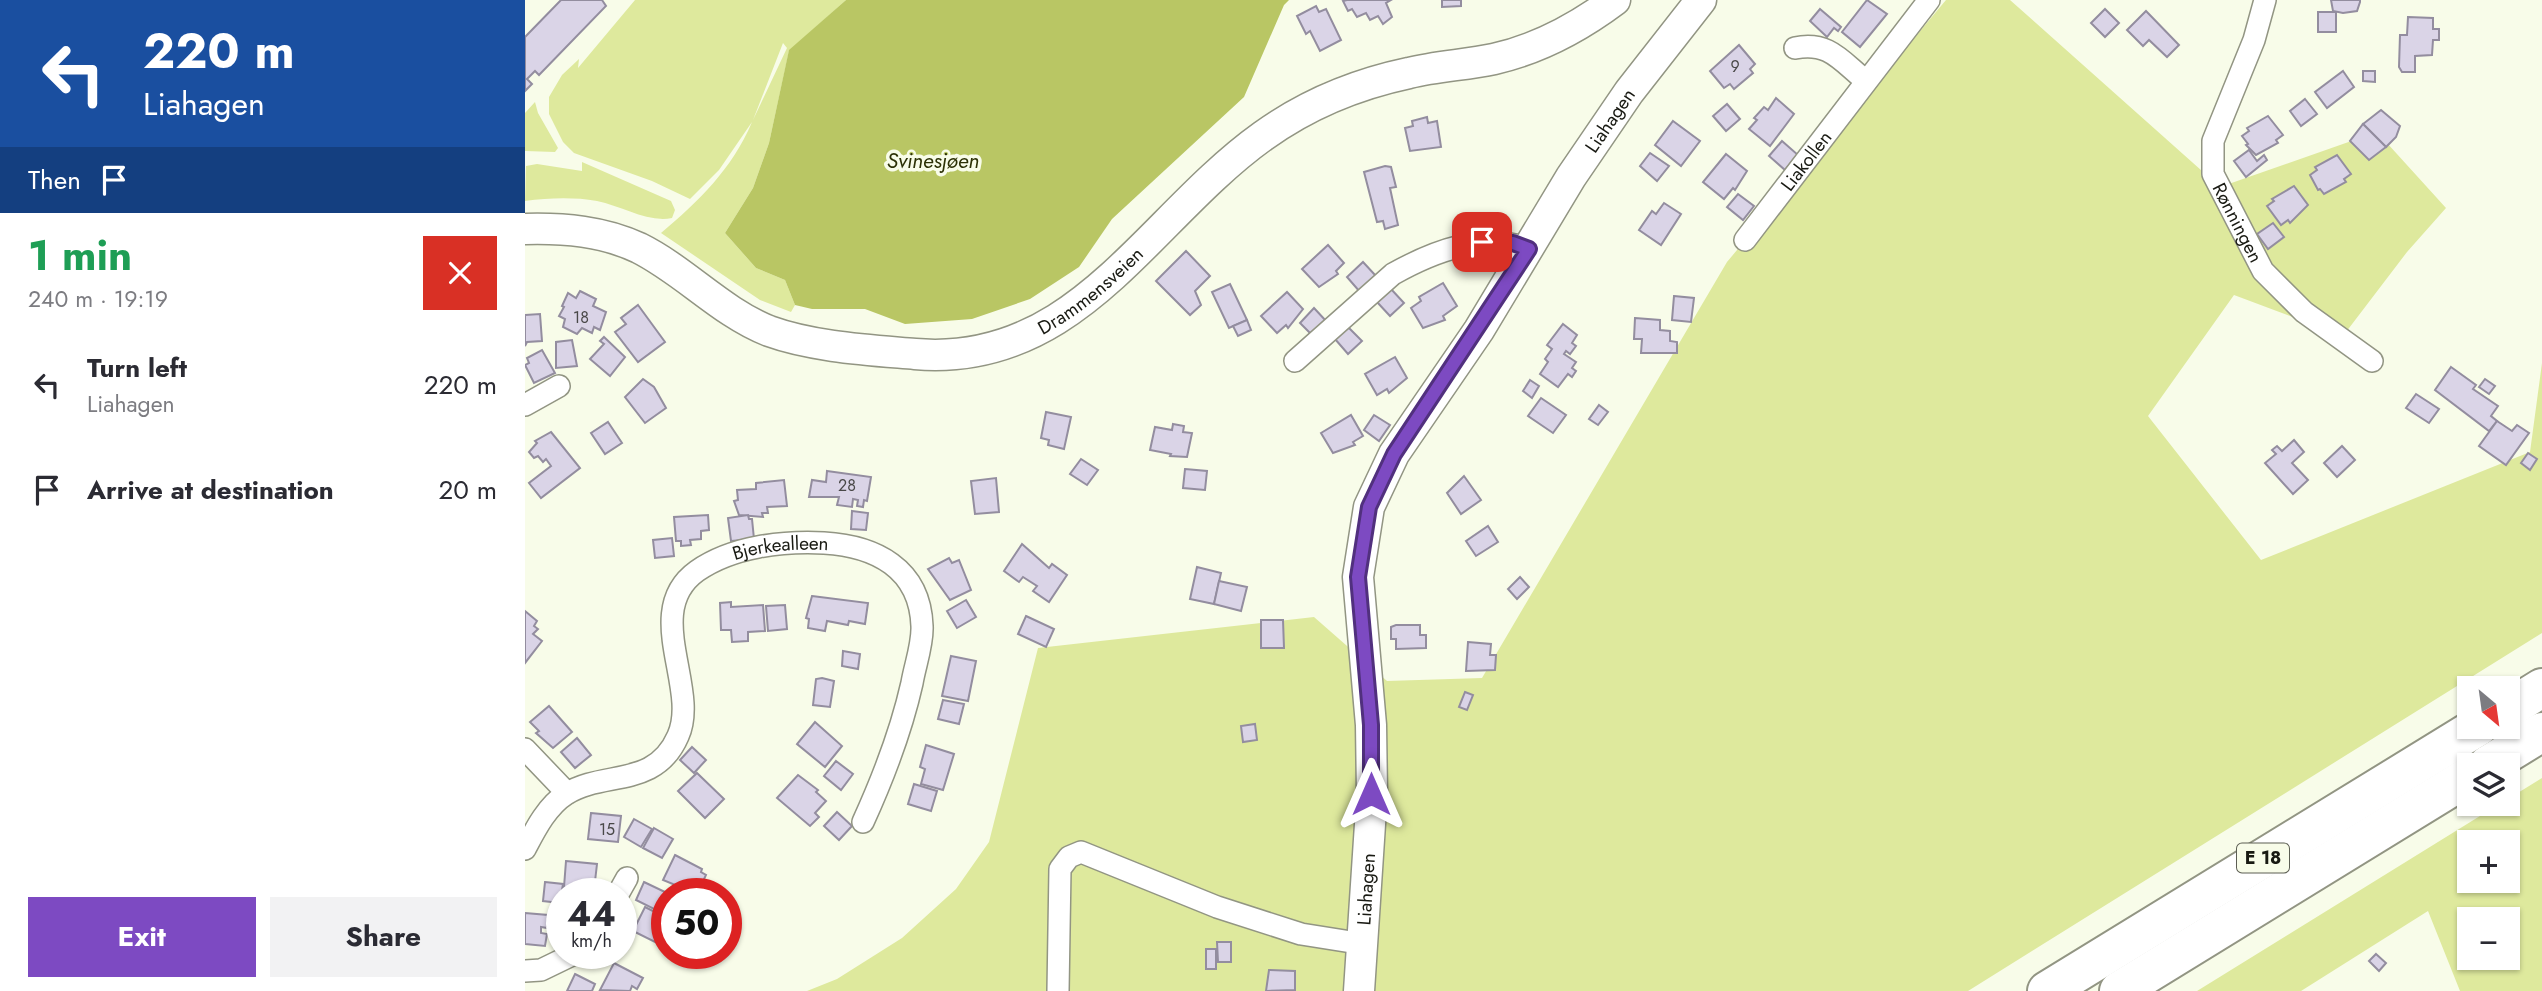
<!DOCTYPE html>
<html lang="en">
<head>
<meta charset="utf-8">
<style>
	body { margin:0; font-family:Jost,sans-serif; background:#f2f2f3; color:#2b2b33; height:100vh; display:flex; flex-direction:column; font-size:26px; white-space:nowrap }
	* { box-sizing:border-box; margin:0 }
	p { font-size:23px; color:#7c7c81 }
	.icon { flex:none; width:38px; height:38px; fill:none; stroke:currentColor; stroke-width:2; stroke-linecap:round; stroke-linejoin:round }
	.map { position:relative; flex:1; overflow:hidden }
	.side { display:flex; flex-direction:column; background:#fff; width:525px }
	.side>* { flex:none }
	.hud { background:#1a4fa0; color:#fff; overflow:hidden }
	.needle { width:46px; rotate:151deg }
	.fabs { position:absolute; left:1932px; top:676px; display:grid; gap:14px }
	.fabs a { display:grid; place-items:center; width:63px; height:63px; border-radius:0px; background:#fff; box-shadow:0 2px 5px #0004; font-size:35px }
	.speed { position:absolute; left:21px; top:878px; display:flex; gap:14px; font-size:35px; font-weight:700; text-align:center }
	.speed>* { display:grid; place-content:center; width:91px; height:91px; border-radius:50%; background:#fff; box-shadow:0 2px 5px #0004; line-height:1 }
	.speed small { font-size:18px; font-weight:400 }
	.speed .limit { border:10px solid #d22; background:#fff; color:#111 }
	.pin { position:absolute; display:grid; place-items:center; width:60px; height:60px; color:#fff; margin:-30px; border-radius:14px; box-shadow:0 4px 10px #0006 }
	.me { position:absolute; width:77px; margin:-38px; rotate:0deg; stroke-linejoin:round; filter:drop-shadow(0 0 5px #0008) }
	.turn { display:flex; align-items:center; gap:24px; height:147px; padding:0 28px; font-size:32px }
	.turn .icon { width:91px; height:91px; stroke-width:2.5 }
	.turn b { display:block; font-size:49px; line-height:60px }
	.then { display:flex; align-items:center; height:66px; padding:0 28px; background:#0003; gap:14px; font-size:26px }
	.round { display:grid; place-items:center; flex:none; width:74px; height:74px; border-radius:0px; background:#f2f2f3 }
	.overview { display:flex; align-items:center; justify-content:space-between; height:119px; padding:0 28px }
	h1 { font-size:42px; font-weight:700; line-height:52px; color:#1e9e55 }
	.button { display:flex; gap:14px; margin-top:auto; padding:14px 28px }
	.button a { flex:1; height:80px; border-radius:0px; background:#7d4ac2; color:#fff; font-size:28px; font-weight:700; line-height:80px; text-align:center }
	.button a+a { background:#f2f2f3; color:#2b2b33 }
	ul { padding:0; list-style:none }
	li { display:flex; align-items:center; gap:21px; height:105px; padding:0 28px }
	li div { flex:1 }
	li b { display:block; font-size:26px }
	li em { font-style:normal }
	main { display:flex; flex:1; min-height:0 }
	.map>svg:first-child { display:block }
	.green { fill:#dee99d; fill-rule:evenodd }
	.water { fill:#b9c664 }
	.building { fill:#dad4e7; stroke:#938d9f; stroke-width:2 }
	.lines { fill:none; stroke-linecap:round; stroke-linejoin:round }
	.minor-casing { stroke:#929583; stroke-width:24 }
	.secondary-casing { stroke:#929583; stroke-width:33 }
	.motorway-casing { stroke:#929583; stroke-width:42 }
	.minor { stroke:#fff; stroke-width:21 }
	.secondary { stroke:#fff; stroke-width:30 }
	.motorway { stroke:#fff; stroke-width:38 }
	.route-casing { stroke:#51307e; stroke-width:18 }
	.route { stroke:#7d4ac2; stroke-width:12 }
	.labels { text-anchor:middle; stroke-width:7; stroke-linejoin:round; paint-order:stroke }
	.number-label { font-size:16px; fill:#494848 }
	.shield { fill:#f8fce9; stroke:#5c5e53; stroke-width:2 }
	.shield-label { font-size:18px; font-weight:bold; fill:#191a13 }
	.street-label { font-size:19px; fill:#191a13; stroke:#f8fce9 }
	.water-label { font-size:21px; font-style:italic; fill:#2c3106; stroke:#f8fce9 }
</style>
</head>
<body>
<main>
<section class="side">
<div class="hud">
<div class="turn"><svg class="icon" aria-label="left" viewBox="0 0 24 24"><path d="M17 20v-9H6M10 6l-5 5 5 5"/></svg><div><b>220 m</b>Liahagen</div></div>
<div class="then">Then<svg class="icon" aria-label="arrive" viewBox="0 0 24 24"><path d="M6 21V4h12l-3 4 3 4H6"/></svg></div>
</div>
<div class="overview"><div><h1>1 min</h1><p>240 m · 19:19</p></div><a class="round" style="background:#d93025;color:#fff"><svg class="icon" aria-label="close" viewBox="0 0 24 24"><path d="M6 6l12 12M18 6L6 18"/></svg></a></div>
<ul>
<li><svg class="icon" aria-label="left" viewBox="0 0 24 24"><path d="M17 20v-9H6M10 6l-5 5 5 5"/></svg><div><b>Turn left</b><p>Liahagen</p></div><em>220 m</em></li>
<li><svg class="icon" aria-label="arrive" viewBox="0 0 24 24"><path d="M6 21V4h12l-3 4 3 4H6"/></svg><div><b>Arrive at destination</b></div><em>20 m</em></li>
</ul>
<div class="button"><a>Exit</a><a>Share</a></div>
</section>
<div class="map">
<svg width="2017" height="991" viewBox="0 0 2017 991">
	<rect width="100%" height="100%" fill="#f8fce9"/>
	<!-- green -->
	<g class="green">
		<path d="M110,0H321L264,51L244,143L228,188L200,233L231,268L260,280L270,305L266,312L235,300L136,233C174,201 207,169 227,122L194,170L165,199L127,181L49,153L38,142L24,114V97L37,75L54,59L53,68ZM258,43L262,48L228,120Z"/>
		<polygon points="1421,0 1485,0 1695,187 1852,132 1921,208 1882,252 1818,336 1709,295 1623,416 1736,560 2005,452 2017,363 2017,633 1443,991 282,991 312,979 377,938 431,889 464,842 513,648 789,617 862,681 957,678 1202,262"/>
		<polygon points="10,102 13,113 33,148 30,152 0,151 0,113"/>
		<path d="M57,162L146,201L150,210L147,218C123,223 97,206 72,201C48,197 24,198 0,201L1,166L12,164L57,171Z"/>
		<path d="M2017,778V991H1935L1903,911L1776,991H1672L1976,803H1983V799ZM1944,842H1983V880H1944ZM1944,919H1983V957H1944Z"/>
	</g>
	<!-- water -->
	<polygon class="water" points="321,0 764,0 759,5 719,97 587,219 554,267 505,299 447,319 380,324 340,309 287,309 270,305 260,280 231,268 200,233 228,188 244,143 264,50"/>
	<!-- building -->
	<g class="building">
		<polygon points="36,0 77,0 81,6 14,75 10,71 2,79 7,84 0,91 0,37"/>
		<polygon points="822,0 866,0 861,3 867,17 858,24 853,16 845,20 841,13 832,17 827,9 823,11 818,1"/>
		<polygon points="917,0 936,0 936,6 917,7"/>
		<polygon points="1342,0 1362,14 1335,47 1317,32"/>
		<polygon points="1806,0 1835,0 1835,2 1832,11 1818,13 1808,11"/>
		<polygon points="791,6 794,12 801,9 816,40 795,51 785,31 781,34 772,16"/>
		<polygon points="1295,9 1316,27 1313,31 1309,28 1302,37 1285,21"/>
		<polygon points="1580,9 1594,23 1580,37 1566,23"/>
		<polygon points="1621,11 1654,45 1642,57 1624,40 1618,46 1602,30"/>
		<rect x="1793" y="12" width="18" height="20"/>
		<polygon points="1883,17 1908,18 1908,29 1914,29 1914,40 1908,40 1907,55 1890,56 1890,72 1877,72 1874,67 1875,35 1882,35"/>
		<polygon points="1214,45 1230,64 1225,69 1228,73 1209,89 1205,84 1199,88 1185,71"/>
		<polygon points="1818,71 1829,87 1802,108 1790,92"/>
		<polygon points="1838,71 1850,71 1850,82 1838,81"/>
		<polygon points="1251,98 1269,114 1245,146 1224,129 1232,120 1229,118 1239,107 1243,110"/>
		<polygon points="1780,99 1792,114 1776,126 1765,111"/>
		<polygon points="1202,104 1215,119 1201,131 1188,116"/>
		<polygon points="1856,110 1875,126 1871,137 1861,147 1838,124"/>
		<polygon points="1743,116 1758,135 1751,140 1753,143 1731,155 1721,145 1723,144 1717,136 1724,131 1722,128"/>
		<polygon points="902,117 903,123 912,121 916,147 885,151 880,128 888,126 887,121"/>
		<polygon points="1148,121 1175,141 1156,166 1130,145"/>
		<polygon points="1838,124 1861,147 1844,160 1825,141"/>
		<polygon points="1257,141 1273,155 1260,170 1244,156"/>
		<polygon points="1724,150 1732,161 1739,155 1742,160 1721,177 1709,161"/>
		<polygon points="1125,153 1144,166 1132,181 1115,166"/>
		<polygon points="1201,154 1222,171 1210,190 1208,188 1199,199 1178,182"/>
		<polygon points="1812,155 1826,174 1819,179 1821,182 1799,194 1795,189 1793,190 1785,175 1792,170 1790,167"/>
		<polygon points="860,166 866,167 871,187 865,188 873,225 860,229 858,221 852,222 839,172"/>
		<polygon points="1769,186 1783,205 1765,223 1763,220 1756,225 1742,206 1749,201 1747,199"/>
		<polygon points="1213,194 1229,206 1218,220 1202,207"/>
		<polygon points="1139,203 1156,214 1136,245 1114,230 1127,211 1131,214"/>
		<polygon points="1748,223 1759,237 1743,249 1732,234"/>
		<polygon points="803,245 819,263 811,271 813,274 794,287 777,269"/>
		<polygon points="661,251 685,276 670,291 676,305 665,315 631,281"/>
		<polygon points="838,262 851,276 835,292 822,277"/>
		<polygon points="918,283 932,306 918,316 920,320 898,328 886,308 896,301 894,297"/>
		<polygon points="705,284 722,320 704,328 687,292"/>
		<polygon points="866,289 879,303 865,316 852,302"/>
		<polygon points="55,291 71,299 68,306 81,312 75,330 69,327 67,333 57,328 52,334 38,327 40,319 34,316 39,307 37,306 43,293 51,298"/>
		<polygon points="762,292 778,309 763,328 761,325 752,333 736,316"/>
		<polygon points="1149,296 1169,298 1166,322 1147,320"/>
		<polygon points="113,305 140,342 113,362 90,332 101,324 96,318"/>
		<polygon points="789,308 802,322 788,336 775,323"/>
		<polygon points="15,314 17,341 2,342 0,346 0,315"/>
		<polygon points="1110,318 1135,320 1135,330 1145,331 1145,341 1152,342 1152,353 1116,353 1117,339 1109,339"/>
		<polygon points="722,320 726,330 713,336 708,326"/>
		<polygon points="1038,324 1052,335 1047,343 1051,346 1045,354 1041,351 1039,354 1051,362 1047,368 1051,371 1047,377 1043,374 1033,387 1015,374 1023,362 1020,359 1027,349 1022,345"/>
		<polygon points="823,327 837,341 823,354 810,339"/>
		<polygon points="79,337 100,357 85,376 65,359 79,344 75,341"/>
		<polygon points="47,340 52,366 31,368 31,342"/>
		<polygon points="17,350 30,373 9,383 0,365 4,363 2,358"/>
		<polygon points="870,357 882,378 864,393 862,389 852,395 840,374"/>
		<polygon points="1926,367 1951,385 1948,389 1973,406 1966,416 1972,421 1964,431 1910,390"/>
		<polygon points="118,379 129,387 141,408 120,423 100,397"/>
		<polygon points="1960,379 1970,386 1964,394 1954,387"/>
		<polygon points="1005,380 1014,386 1007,398 998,391"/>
		<polygon points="1891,394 1914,409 1904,423 1881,408"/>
		<polygon points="1016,398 1041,415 1028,433 1003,416"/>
		<polygon points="1074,405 1083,412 1073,425 1064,419"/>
		<polygon points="521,412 546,417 539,449 523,445 524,440 516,438"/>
		<polygon points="826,415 838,436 828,442 830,445 808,453 796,433"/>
		<polygon points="849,415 865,425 854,441 839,430"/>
		<polygon points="1972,421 1987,431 1992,425 2004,433 1981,465 1954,446"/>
		<polygon points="83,422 97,443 80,454 66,433"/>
		<polygon points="648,424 659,426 658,432 667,433 662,457 645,456 646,454 625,450 630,427 647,430"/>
		<polygon points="26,432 55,468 16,498 4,483 26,466 21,459 18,462 13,456 9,458 4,452 12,443 10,441"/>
		<polygon points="1769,440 1779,452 1767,463 1783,480 1768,494 1740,463 1751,454 1747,450 1752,446 1757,451"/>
		<polygon points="1817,446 1830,460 1812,477 1799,463"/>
		<polygon points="2003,453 2012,459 2005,470 1996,463"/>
		<polygon points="556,459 573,470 562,485 545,474"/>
		<polygon points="660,469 682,471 680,490 658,488"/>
		<polygon points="302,471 346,477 342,501 339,500 338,507 332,506 333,500 328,499 327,507 312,505 314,497 284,497 287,480 301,482"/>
		<polygon points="939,476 956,500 936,514 922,493"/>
		<polygon points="471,478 474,512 450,514 446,481"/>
		<polygon points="259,480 262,506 242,507 243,513 237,513 238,517 214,515 209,501 213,500 212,490 231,489 231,483"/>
		<polygon points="327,511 343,513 341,530 326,529"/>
		<polygon points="183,515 184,530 176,531 176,539 165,540 166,545 156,546 156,541 151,541 149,517"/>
		<polygon points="223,515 224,519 227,519 229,539 206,541 203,518"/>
		<polygon points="963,526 973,542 951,556 941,541"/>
		<polygon points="147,538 149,556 130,558 128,540"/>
		<polygon points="497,544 524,568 527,564 542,575 524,602 508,591 512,586 498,577 494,582 479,571"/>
		<polygon points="424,558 427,563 434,560 446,590 425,600 403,569"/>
		<polygon points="672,567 696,573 689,604 665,599"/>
		<polygon points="995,577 1004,587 992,599 983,589"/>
		<polygon points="694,581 722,587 716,611 689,604"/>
		<polygon points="287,596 343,603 340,624 324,621 323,625 302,621 300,631 283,628 284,619 281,618"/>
		<polygon points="441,600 451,617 432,628 422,611"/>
		<polygon points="206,602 206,607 238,605 240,631 223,632 223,641 207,642 206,630 196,630 195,603"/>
		<polygon points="260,605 262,629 243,631 241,606"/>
		<polygon points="0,611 12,621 9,626 13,629 8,634 17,641 0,663"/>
		<polygon points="501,616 529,629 521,647 493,634"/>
		<polygon points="736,620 758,620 759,648 736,648"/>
		<polygon points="871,625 895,625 895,635 901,635 901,648 871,649 871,639 866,639 866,627"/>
		<polygon points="943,642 966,644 965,655 971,655 970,670 941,671"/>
		<polygon points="318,651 335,654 333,669 317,666"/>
		<polygon points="426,656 451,661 443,701 417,696"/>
		<polygon points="297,678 309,681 305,707 288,705 291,679"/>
		<polygon points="940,692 948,695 942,710 934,707"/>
		<polygon points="418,700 439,704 434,724 413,719"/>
		<polygon points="24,706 47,732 28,748 11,733 14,731 5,722"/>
		<polygon points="290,722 317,746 300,767 272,744"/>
		<polygon points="730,724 732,740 718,742 716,726"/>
		<polygon points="52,738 66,755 50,768 36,752"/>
		<polygon points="401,745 429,754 418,790 396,784 400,769 395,767"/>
		<polygon points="167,747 181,760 169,773 155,760"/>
		<polygon points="311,761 328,774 316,790 299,776"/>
		<polygon points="172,773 199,799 180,818 153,791"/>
		<polygon points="273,775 293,790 291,792 301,801 290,813 294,817 285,826 252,798"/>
		<polygon points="389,784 412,791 406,811 383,804"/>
		<polygon points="312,812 327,826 314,840 299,826"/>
		<polygon points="66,813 96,816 93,842 63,839"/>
		<polygon points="109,819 127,829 116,847 99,837"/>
		<polygon points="129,828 148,839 137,858 118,848"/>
		<polygon points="150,855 177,869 176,872 181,875 172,894 138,880"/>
		<polygon points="41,861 72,864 69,890 39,887"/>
		<polygon points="20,882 38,884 35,903 18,901"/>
		<polygon points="119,882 140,892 131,910 111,900"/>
		<polygon points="29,904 37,904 37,924 27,923"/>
		<polygon points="120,907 142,918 142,933 136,945 108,931"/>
		<polygon points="0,913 23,915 22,928 16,927 16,933 22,934 20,946 0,944"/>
		<polygon points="692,942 706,942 706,962 693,962"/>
		<rect x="681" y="949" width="10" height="20"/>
		<polygon points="1851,954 1861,963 1854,971 1844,961"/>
		<polygon points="89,963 118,978 112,989 107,986 105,991 75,990"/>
		<polygon points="744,970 770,971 770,990 741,991"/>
		<polygon points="50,974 70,984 67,991 42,991"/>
	</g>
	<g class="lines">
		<!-- minor casing -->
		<g class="minor-casing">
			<g id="minor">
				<path id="s1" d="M1740,0L1729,40L1688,141V174L1738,271L1779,312L1847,361"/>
				<path d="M1270,48C1304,41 1316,61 1341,81"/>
				<path id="s2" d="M1220,240L1404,0"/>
				<path d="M770,361L868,274C909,251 958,232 1004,249"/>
				<polyline points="0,405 34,386"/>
				<polyline points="0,749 42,793"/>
				<path id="s3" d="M0,849C10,830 22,806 41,794C79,770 130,789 153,736C175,688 116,611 172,571C208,546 258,541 299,543C350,546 395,568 397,626C398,644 390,665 387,683C376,732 359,776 338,822"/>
				<polyline points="93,894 102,878"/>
				<polyline points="0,971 16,970 49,954"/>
				<polyline points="533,991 535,869 544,857 556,852 692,907 776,934 839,944"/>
			</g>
		</g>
		<!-- secondary casing -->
		<g class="secondary-casing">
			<g id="secondary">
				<path id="s4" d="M0,229C39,228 78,231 114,248C160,271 196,312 244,331C288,347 344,350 390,354C552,368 622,219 738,136C781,105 832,84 884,73C912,66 941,65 969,59C1013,49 1054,27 1090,0"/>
				<path id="s5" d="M834,991L847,794L846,725L833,577L844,507L869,454L954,330L1046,177L1104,92L1176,0"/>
			</g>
		</g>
		<!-- motorway casing -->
		<g class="motorway-casing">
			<g id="motorway">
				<polyline points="1983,709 2017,688"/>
				<polyline points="1963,765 2017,732"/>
				<polyline points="1522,991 1954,726"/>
				<polyline points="1594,991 1944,776"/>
			</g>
		</g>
		<!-- minor -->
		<use href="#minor" class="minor"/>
		<!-- secondary -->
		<use href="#secondary" class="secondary"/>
		<!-- motorway -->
		<use href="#motorway" class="motorway"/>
	</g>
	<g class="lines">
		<!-- route casing -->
		<g class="route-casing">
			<polyline id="route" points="846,794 846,725 833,577 844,507 869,454 1004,249 988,243 957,242"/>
		</g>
		<!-- route -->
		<use href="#route" class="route"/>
	</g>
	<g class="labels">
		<!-- number labels -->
		<g class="number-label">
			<text x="1210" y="72">9</text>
			<text x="56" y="323">18</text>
			<text x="322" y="491">28</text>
			<text x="82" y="835">15</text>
		</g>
		<!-- shield labels -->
		<rect class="shield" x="1712" y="843.5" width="52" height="29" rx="5"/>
		<g class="shield-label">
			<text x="1738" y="864">E 18</text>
		</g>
		<!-- street labels -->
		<g class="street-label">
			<text dy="7" stroke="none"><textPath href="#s5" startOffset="942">Liahagen</textPath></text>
			<text dy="7" stroke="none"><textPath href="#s2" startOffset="100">Liakollen</textPath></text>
			<text dy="7" stroke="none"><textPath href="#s1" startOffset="238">Rønningen</textPath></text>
			<text dy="7" stroke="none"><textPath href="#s4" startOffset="612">Drammensveien</textPath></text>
			<text dy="7" stroke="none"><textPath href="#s3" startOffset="464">Bjerkealleen</textPath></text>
			<text dy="7" stroke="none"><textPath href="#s5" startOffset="102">Liahagen</textPath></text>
		</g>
		<!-- water labels -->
		<g class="water-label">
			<text x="408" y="168">Svinesjøen</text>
		</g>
	</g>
</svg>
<div class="fabs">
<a><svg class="needle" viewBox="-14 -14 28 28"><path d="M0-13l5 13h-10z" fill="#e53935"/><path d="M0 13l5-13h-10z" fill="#7c7c81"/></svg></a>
<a><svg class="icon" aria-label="layers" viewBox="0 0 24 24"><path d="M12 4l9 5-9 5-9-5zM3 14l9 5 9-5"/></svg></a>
<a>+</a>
<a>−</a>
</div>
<div class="speed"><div>44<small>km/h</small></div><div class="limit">50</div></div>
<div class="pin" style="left:957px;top:242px;background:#d93025"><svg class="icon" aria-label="arrive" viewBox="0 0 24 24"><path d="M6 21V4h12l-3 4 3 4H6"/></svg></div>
<svg class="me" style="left:846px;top:794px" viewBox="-20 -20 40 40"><path d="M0-17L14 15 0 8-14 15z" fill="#7d4ac2" stroke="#fff" stroke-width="4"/></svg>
</div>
</main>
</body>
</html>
